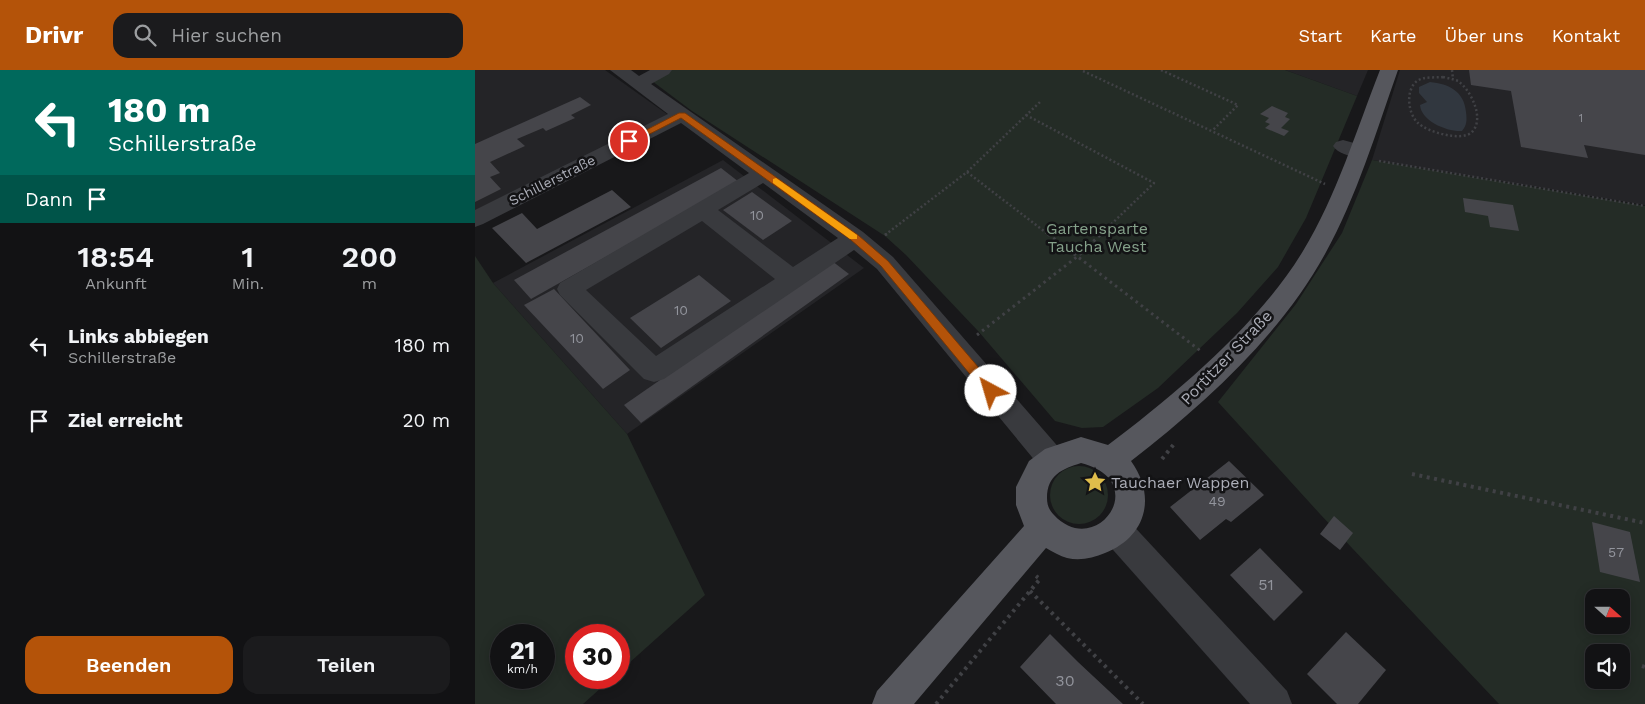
<!DOCTYPE html>
<html lang="de">
<head>
<meta charset="utf-8">
<style>
	body { margin:0; font-family:"Work Sans",sans-serif; background:#1b1b1d; color:#f1f3f6; height:100vh; display:flex; flex-direction:column; font-size:19px; white-space:nowrap }
	* { box-sizing:border-box; margin:0 }
	p { font-size:16px; color:#9c9ea0 }
	.icon { flex:none; width:28px; height:28px; fill:none; stroke:currentColor; stroke-width:2; stroke-linecap:round; stroke-linejoin:round }
	.map { position:relative; flex:1; overflow:hidden }
	.details { display:flex; flex-direction:column; background:#121214; width:475px }
	.details>* { flex:none }
	.banner { background:#00695c; color:#fff; overflow:hidden }
	.needle { width:32px; rotate:111deg }
	.tools { position:absolute; left:1110px; top:519px; display:grid; gap:10px }
	.tools a { display:grid; place-items:center; width:45px; height:45px; border-radius:10px; background:#121214; box-shadow:0 2px 12px #0003,0 0 0 1px #313234; font-size:25px }
	.speed { position:absolute; left:15px; top:554px; display:flex; gap:10px; font-size:25px; font-weight:700; text-align:center }
	.speed>* { display:grid; place-content:center; width:65px; height:65px; border-radius:50%; background:#121214; box-shadow:0 2px 12px #0003,0 0 0 1px #313234; line-height:1 }
	.speed small { font-size:12px; font-weight:400 }
	.speed .limit { border:8px solid #d22; background:#fff; color:#111 }
	.pin { position:absolute; display:grid; place-items:center; width:42px; height:42px; color:#fff; margin:-21px; border:2px solid #fff; border-radius:50%; box-shadow:0 1px 5px #0007 }
	.me { position:absolute; width:55px; margin:-28px; rotate:321deg; stroke-linejoin:round; filter:drop-shadow(0 0 4px #0008) }
	.turn { display:flex; align-items:center; gap:18px; height:105px; padding:0 25px; font-size:22px }
	.turn .icon { width:65px; height:65px; stroke-width:2.5 }
	.turn b { display:block; font-size:35px; line-height:42px }
	.then { display:flex; align-items:center; height:48px; padding:0 25px; background:#0003; gap:10px; font-size:19px }
	.eta { display:flex; justify-content:space-evenly; align-items:center; height:85px; text-align:center }
	.eta b { font-size:30px; font-weight:600; line-height:35px }
	.cta { display:flex; gap:10px; margin-top:auto; padding:10px 25px }
	.cta a { flex:1; height:58px; border-radius:15px; background:#b45309; color:#fff; font-size:20px; font-weight:600; line-height:58px; text-align:center }
	.cta a+a { background:#1b1b1d; color:#f1f3f6 }
	ul { padding:0; list-style:none }
	li { display:flex; align-items:center; gap:15px; height:75px; padding:0 25px }
	li div { flex:1 }
	li b { display:block; font-size:19px }
	li em { font-style:normal }
	header { display:flex; align-items:center; gap:30px; box-sizing:border-box; height:70px; padding:0 25px; background:#b45309; color:#fff }
	header strong { font-size:24px }
	nav { display:flex; gap:28px; margin-inline-start:auto; font-size:18px }
	.search { width:350px; height:45px; background:#1b1b1d; display:flex; align-items:center; gap:12px; box-sizing:border-box; padding:0 18px; border-radius:15px; color:#9c9ea0; font-size:19px }
	main { display:flex; flex:1; min-height:0 }
	.map>svg:first-child { display:block }
	.built { fill:#242427 }
	.green { fill:#242c26; fill-rule:evenodd }
	.water { fill:#31373f }
	.building { fill:#45454a }
	.lines { fill:none; stroke-linecap:round; stroke-linejoin:round }
	.path-far2 { stroke:#404145; stroke-width:2.5; stroke-dasharray:2 2.5; stroke-linecap:butt }
	.path-far1 { stroke:#404145; stroke-width:3; stroke-dasharray:2.5 4; stroke-linecap:butt }
	.path { stroke:#404145; stroke-width:4; stroke-dasharray:3 4.5; stroke-linecap:butt }
	.minor { fill:#393a3e; fill-rule:evenodd }
	.major { fill:#56575d; fill-rule:evenodd }
	.route { fill:#b45309; stroke:#753606 }
	.slow { fill:#f59e0b }
	.labels { text-anchor:middle; stroke-width:5; stroke-linejoin:round; paint-order:stroke }
	.far-number-label { font-size:11px; fill:#92949c }
	.far-street-label { font-size:14px; fill:#acaeb8; stroke:#131315 }
	.number-label { font-size:14px; fill:#92949c }
	.park-label { font-size:16px; fill:#85a18a; stroke:#131315 }
	.street-label { font-size:16px; fill:#acaeb8; stroke:#131315 }
	.poi-label { font-size:16px; fill:#acaeb8; stroke:#131315; text-anchor:start }
	.near-number-label { font-size:16px; fill:#92949c }
</style>
</head>
<body>
<header>
<strong>Drivr</strong>
<div class="search"><svg class="icon" aria-label="search" viewBox="0 0 24 24"><circle cx="10" cy="10" r="6"/><path d="M15 15l6 6"/></svg>Hier suchen</div>
<nav><a>Start</a><a>Karte</a><a>Über uns</a><a>Kontakt</a></nav>
</header>
<main>
<section class="details">
<div class="banner">
<div class="turn"><svg class="icon" aria-label="left" viewBox="0 0 24 24"><path d="M17 20v-9H6M10 6l-5 5 5 5"/></svg><div><b>180 m</b>Schillerstraße</div></div>
<div class="then">Dann<svg class="icon" aria-label="arrive" viewBox="0 0 24 24"><path d="M6 21V4h12l-3 4 3 4H6"/></svg></div>
</div>
<div class="eta">
<div><b>18:54</b><p>Ankunft</p></div>
<div><b>1</b><p>Min.</p></div>
<div><b>200</b><p>m</p></div>
</div>
<ul>
<li><svg class="icon" aria-label="left" viewBox="0 0 24 24"><path d="M17 20v-9H6M10 6l-5 5 5 5"/></svg><div><b>Links abbiegen</b><p>Schillerstraße</p></div><em>180 m</em></li>
<li><svg class="icon" aria-label="arrive" viewBox="0 0 24 24"><path d="M6 21V4h12l-3 4 3 4H6"/></svg><div><b>Ziel erreicht</b></div><em>20 m</em></li>
</ul>
<div class="cta"><a>Beenden</a><a>Teilen</a></div>
</section>
<div class="map">
<svg width="1170" height="634" viewBox="0 0 1170 634">
	<rect width="100%" height="100%" fill="#18181a"/>
	<!-- built -->
	<g class="built">
		<polygon points="0,0 130,0 196,47 0,144"/>
		<polygon points="810,0 893,0 882,26"/>
		<polygon points="925,0 1170,0 1170,135 897,90"/>
		<polygon points="248,90 389,198 152,364 18,213"/>
	</g>
	<!-- green -->
	<g class="green">
		<polygon points="188,0 810,0 882,26 831,148 803,197 762,243 683,318 628,357 607,358 580,351 504,262 431,185 410,166 217,41 173,8"/>
		<path d="M897,90L1170,136V634H1024L845,444L743,332L821,234L867,163ZM1119,528H1146V555H1119ZM1119,582H1146V610H1119Z"/>
		<path d="M0,186L18,213L152,364L230,525L144,602V565H101V608H137L108,634H0ZM26,565H69V608H26Z"/>
		<circle cx="604" cy="425" r="29"/>
	</g>
	<!-- water -->
	<path class="water" d="M955,12C974,14 989,21 991,42C992,50 992,55 987,61C972,62 946,51 945,35L952,32L944,23V17Z"/>
	<!-- building -->
	<g class="building">
		<polygon points="994,0 1170,0 1170,85 1109,75 1113,88 1046,77 1036,21 996,15"/>
		<polygon points="105,27 116,35 96,45 100,48 71,61 68,58 42,69 50,76 15,92 25,103 15,107 26,119 0,132 0,74"/>
		<polygon points="797,36 813,43 810,47 815,49 806,58 814,61 809,66 790,58 795,54 790,52 794,48 785,44"/>
		<polygon points="246,98 264,112 56,229 39,210"/>
		<polygon points="137,120 156,137 51,193 17,158 47,143 62,159"/>
		<polygon points="277,122 317,151 288,170 248,140"/>
		<polygon points="988,128 1038,135 1044,161 1015,157 1013,146 990,142"/>
		<polygon points="357,191 374,204 166,353 149,335"/>
		<polygon points="224,205 256,231 186,278 155,248"/>
		<polygon points="79,219 155,300 128,319 49,235"/>
		<polygon points="754,391 789,425 756,452 751,449 725,470 695,437"/>
		<polygon points="859,446 878,463 865,480 845,464"/>
		<polygon points="1117,452 1155,462 1165,512 1125,502"/>
		<polygon points="785,478 828,522 799,551 755,505"/>
		<polygon points="871,562 911,600 883,634 862,634 832,604"/>
		<polygon points="575,564 603,592 648,634 581,634 545,597"/>
	</g>
	<g class="lines">
		<!-- path-far2 -->
		<g class="path-far2">
			<polyline points="686,0 763,35 737,61"/>
			<polyline points="977,0 978,9"/>
			<polyline points="608,1 850,114"/>
			<path d="M968,7C973,8 978,9 983,11C996,20 1010,49 997,62C987,72 952,62 943,53C933,44 930,20 942,11C949,6 960,8 968,7Z"/>
			<polyline points="551,45 679,113 625,165"/>
			<polyline points="904,91 1170,136"/>
			<polyline points="492,102 574,165"/>
			<polyline points="410,165 492,102 565,32"/>
		</g>
		<!-- path-far1 -->
		<g class="path-far1">
			<polyline points="573,164 727,282"/>
			<polyline points="410,165 412,164"/>
			<polyline points="502,265 603,186 626,164"/>
		</g>
		<!-- path -->
		<g class="path">
			<polyline points="687,389 699,374"/>
			<polyline points="937,404 1170,453"/>
			<polyline points="555,521 668,634"/>
			<polyline points="1167,596 1170,597"/>
			<polyline points="461,634 565,509 561,506"/>
		</g>
		<!-- minor -->
		<g class="minor">
			<path d="M135,0H156L164,6L175,0H197L194,4L176,14L388,162L418,187L586,380L591,389L586,398L576,402L566,398L402,199L379,180L189,309L179,312L169,309L85,225L82,219L85,213L274,103L206,53L8,154L0,157V140L193,44ZM288,113L363,168L318,197L243,140ZM227,151L300,209L181,286L111,220Z"/>
			<path d="M868,70L890,76L893,81L890,86C880,88 864,85 858,76L861,72Z"/>
			<polygon points="642,446 653,450 812,621 817,634 775,634 631,472 626,461 631,450"/>
		</g>
		<!-- major -->
		<path class="major" d="M905,0H923C901,62 882,126 850,184C805,266 729,334 656,391C682,427 671,467 630,483C618,488 605,491 592,488C585,486 578,482 571,478L439,634H397L402,621L549,456L541,435V417L554,391L570,379L606,367L633,375C701,324 784,254 828,181C862,125 881,61 905,0ZM606,393C678,411 621,490 579,445C574,440 572,435 572,428C572,405 587,399 606,393Z"/>
	</g>
	<!-- route -->
	<polygon class="route" points="204,43 210,43 383,165 413,191 521,318 522,321 521,325 512,325 406,196 376,170 206,48 157,73 150,71"/>
	<!-- slow -->
	<polygon class="slow" points="301,108 382,165 382,169 375,169 298,113 298,109"/>
	<!-- icons -->
	<defs>
		<g id="sight-bare" transform="scale(1.725)"><path d="M0-6L1.8-2.2L6-1.7L2.9 1.2L3.7 5.4L0 3.3L-3.7 5.4L-2.9 1.2L-6-1.7L-1.8-2.2Z" fill="#dfbd4b" stroke="#131315" stroke-width="2.5" paint-order="stroke"/></g>
	</defs>
	<g fill-rule="evenodd">
		<use href="#sight-bare" x="620" y="412"/>
	</g>
	<g class="labels">
		<!-- far-number labels -->
		<g class="far-number-label">
			<text x="1106" y="52">1</text>
		</g>
		<!-- far-street labels -->
		<g class="far-street-label">
			<text transform="translate(77 110) rotate(-27)" y="5">Schillerstraße</text>
		</g>
		<!-- number labels -->
		<g class="number-label">
			<text x="282" y="150">10</text>
			<text x="206" y="245">10</text>
			<text x="102" y="273">10</text>
			<text x="742" y="436">49</text>
			<text x="1141" y="487">57</text>
		</g>
		<!-- park labels -->
		<g class="park-label">
			<text x="622" y="164">Gartensparte<tspan x="622" dy="18">Taucha West</tspan></text>
		</g>
		<!-- street labels -->
		<g class="street-label">
			<text transform="translate(751 287) rotate(-46)" y="6">Portitzer Straße</text>
		</g>
		<!-- poi labels -->
		<g class="poi-label">
			<text x="636" y="418">Tauchaer Wappen</text>
		</g>
		<!-- near-number labels -->
		<g class="near-number-label">
			<text x="791" y="520">51</text>
			<text x="590" y="616">30</text>
		</g>
	</g>
</svg>
<div class="tools">
<a><svg class="needle" viewBox="-14 -14 28 28"><path d="M0-13l5 13h-10z" fill="#e53935"/><path d="M0 13l5-13h-10z" fill="#9c9ea0"/></svg></a>
<a><svg class="icon" aria-label="sound" viewBox="0 0 24 24"><path d="M4 9h4l5-4v14l-5-4H4zM17 9q2 3 0 6"/></svg></a>
</div>
<div class="speed"><div>21<small>km/h</small></div><div class="limit">30</div></div>
<div class="pin" style="left:154px;top:71px;background:#d93025"><svg class="icon" aria-label="arrive" viewBox="0 0 24 24"><path d="M6 21V4h12l-3 4 3 4H6"/></svg></div>
<svg class="me" style="left:516px;top:321px" viewBox="-20 -20 40 40"><circle r="19" fill="#fff"/><path d="M0-13L10 11 0 6-10 11z" fill="#b45309"/></svg>
</div>
</main>
</body>
</html>
